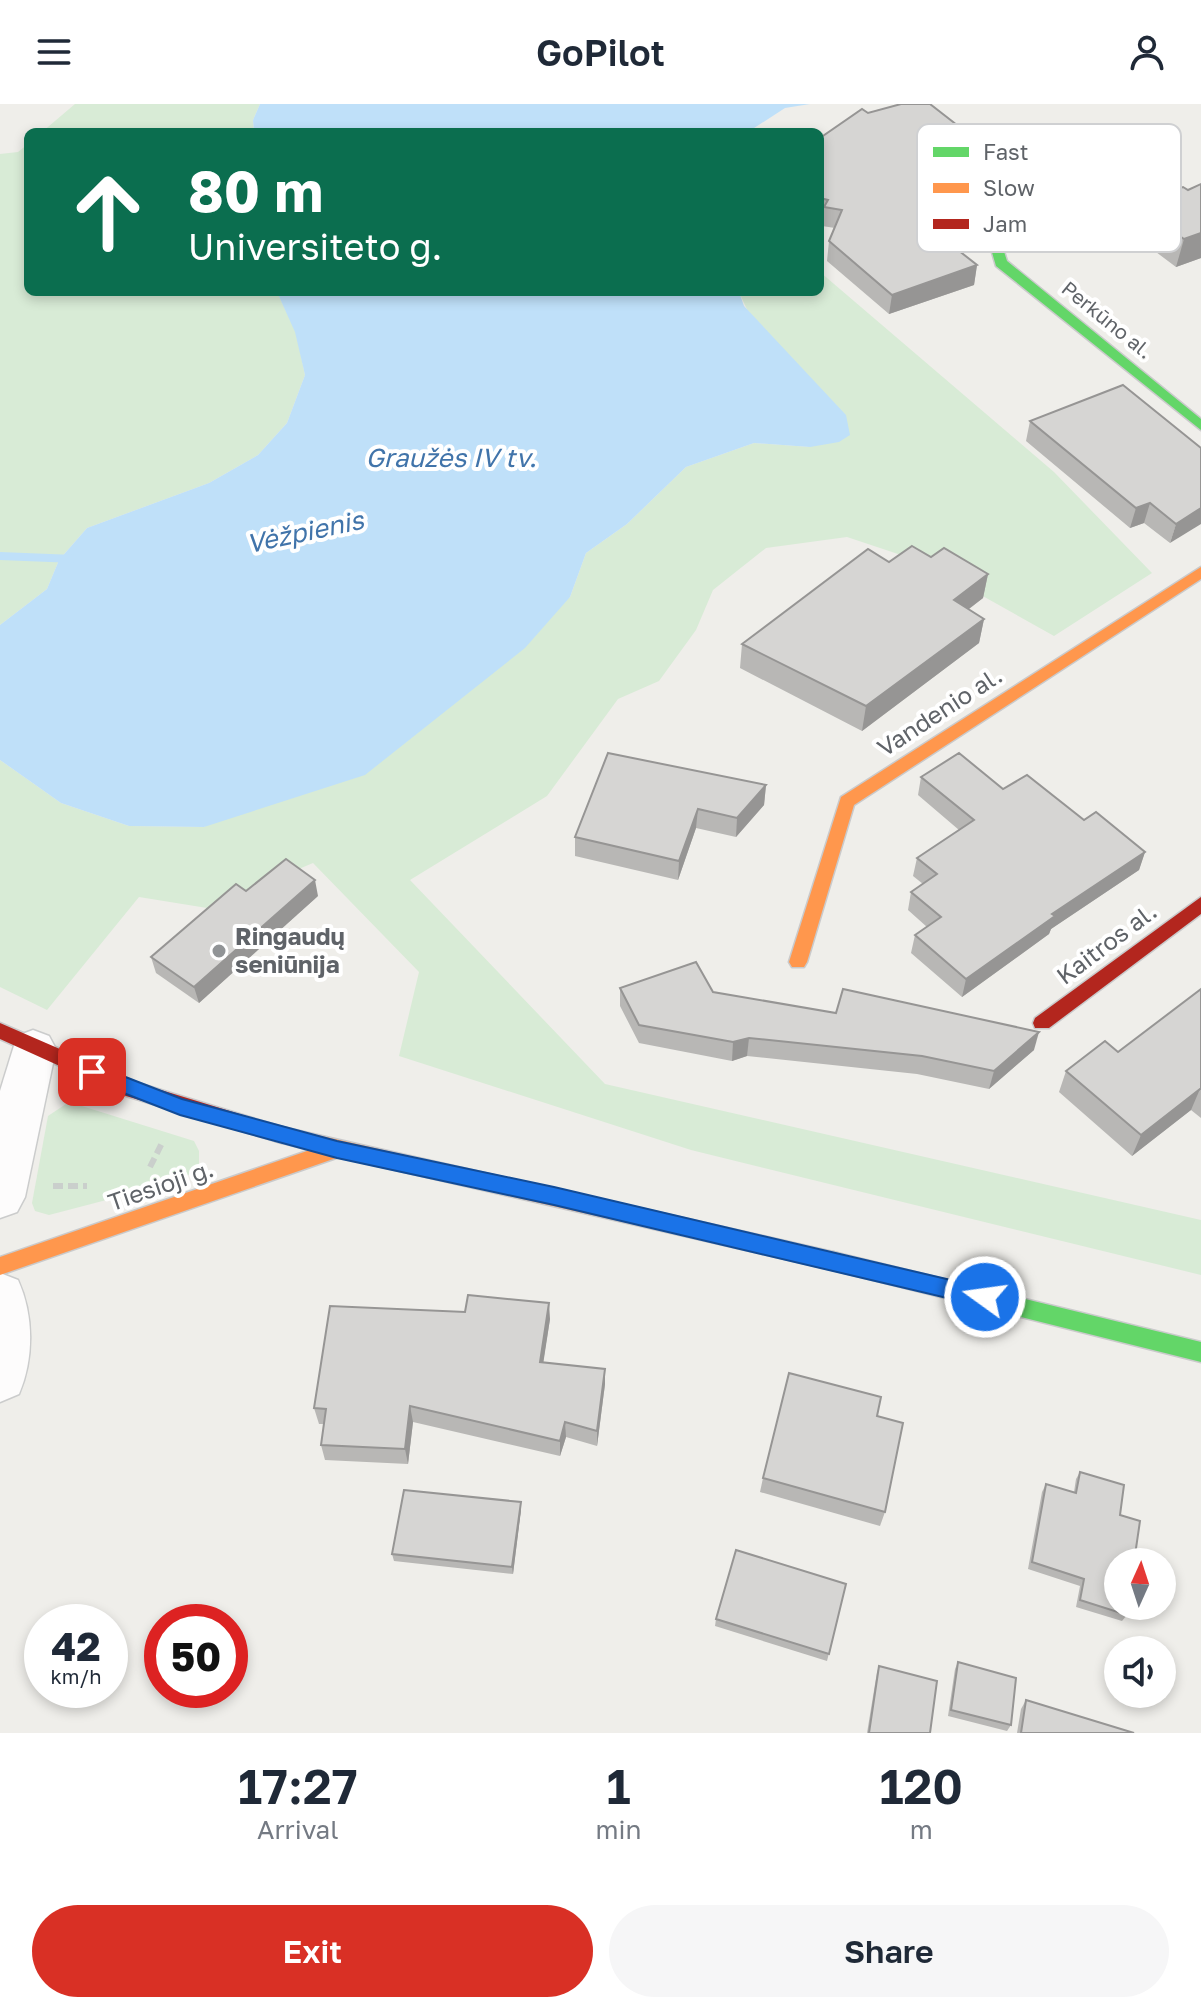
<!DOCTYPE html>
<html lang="en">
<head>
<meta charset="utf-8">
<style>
	body { margin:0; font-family:"Golos Text",sans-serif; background:#f6f6f7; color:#1f2937; height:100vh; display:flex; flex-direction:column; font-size:30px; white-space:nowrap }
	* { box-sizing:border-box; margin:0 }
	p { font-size:26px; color:#747a83 }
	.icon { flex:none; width:44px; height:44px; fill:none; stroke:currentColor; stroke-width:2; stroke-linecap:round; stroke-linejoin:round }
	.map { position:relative; height:1629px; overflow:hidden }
	.details { display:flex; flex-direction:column; background:#fff; flex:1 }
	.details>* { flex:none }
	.banner { position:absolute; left:24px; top:24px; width:800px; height:168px; border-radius:12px; box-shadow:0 4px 12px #0003; background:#0b6e4f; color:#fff; overflow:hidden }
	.needle { width:52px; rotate:3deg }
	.tools { position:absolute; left:1104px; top:1444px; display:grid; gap:16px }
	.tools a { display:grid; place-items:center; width:72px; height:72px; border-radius:50%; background:#fff; box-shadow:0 4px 12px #0003; font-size:40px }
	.speed { position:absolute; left:24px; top:1500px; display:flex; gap:16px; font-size:40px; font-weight:700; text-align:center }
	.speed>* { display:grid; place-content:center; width:104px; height:104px; border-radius:50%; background:#fff; box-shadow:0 4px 12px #0003; line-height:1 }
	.speed small { font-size:20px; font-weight:400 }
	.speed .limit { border:12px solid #d22; background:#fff; color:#111 }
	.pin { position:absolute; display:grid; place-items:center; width:68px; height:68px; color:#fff; margin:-34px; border-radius:16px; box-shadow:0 4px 12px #0006 }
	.me { position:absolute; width:88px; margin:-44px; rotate:284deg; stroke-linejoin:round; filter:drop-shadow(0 0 6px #0008) }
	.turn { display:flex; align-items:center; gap:28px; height:168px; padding:0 32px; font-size:36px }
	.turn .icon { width:104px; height:104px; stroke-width:2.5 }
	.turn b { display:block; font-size:56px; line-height:68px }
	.eta { display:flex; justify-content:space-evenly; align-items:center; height:136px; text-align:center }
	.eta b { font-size:48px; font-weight:600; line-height:56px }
	.action { display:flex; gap:16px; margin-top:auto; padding:16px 32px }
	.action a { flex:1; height:92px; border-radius:48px; background:#d93025; color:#fff; font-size:32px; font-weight:600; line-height:92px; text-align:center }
	.action a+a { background:#f6f6f7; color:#1f2937 }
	header { display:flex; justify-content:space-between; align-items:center; height:104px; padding:0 32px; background:#fff; font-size:36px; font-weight:600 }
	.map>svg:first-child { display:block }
	.green { fill:#d8ebd6 }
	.water { fill:#bfe0f9 }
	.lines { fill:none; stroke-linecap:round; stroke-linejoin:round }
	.stream { fill:#bfe0f9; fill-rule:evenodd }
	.street-casing { stroke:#cbcccc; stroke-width:3 }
	.fast-casing { stroke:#cacacb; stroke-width:3 }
	.slow-casing { stroke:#cacacb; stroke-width:3 }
	.jam-casing { stroke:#cacacb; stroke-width:3 }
	.path { stroke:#cacfcc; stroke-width:6; stroke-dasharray:10 5; stroke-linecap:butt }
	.street { fill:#fdfcfc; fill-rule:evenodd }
	.fast { fill:#63d668; fill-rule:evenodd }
	.slow { fill:#ff974d; fill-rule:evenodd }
	.jam { fill:#b3261e; fill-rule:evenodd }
	.wall { fill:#b8b7b5 }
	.shaded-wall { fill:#969594 }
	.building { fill:#d6d5d3; stroke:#969594; stroke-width:2 }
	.route { fill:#1a73e8; stroke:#114b97; stroke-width:2 }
	.poi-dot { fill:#919496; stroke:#fff; stroke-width:3 }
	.labels { text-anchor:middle; stroke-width:8; stroke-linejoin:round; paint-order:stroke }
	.far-street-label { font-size:20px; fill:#5f6368; stroke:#fff }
	.street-label { font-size:24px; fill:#5f6368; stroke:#fff }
	.poi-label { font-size:24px; font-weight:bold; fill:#5f6368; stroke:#fff; text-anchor:start }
	.water-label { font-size:26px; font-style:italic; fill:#4174aa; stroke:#fff }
	.key { fill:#fff; stroke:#cfd0d2; stroke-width:2 }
	.key-label { font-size:22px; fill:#5f6368 }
</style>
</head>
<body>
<header><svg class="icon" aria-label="menu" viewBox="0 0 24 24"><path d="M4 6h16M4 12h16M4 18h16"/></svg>GoPilot<svg class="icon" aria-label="person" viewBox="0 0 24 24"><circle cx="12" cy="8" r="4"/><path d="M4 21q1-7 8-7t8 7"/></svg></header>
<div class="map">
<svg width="1201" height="1629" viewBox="0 0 1201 1629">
	<rect width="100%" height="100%" fill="#efeeea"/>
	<!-- green -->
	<g class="green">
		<polygon points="75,0 260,0 253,16 254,28 42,28"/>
		<polygon points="28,40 28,188 277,188 296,228 305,271 287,319 258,351 209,379 87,424 59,456 47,485 0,521 0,50 18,48"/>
		<polygon points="820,168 1054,368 1152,469 1054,532 922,458 847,433 766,444 713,486 696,526 659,577 618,595 547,692 410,776 605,980 1201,1116 1201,1171 691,1046 399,952 419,868 313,759 207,804 139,793 47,906 0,883 0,656 61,699 129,722 204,723 570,493 586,449 627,420 686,363 754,339 810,343 739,188 820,188"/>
		<polygon points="69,998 194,1037 199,1047 199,1061 183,1076 49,1111 35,1107 32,1099 48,1012"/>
	</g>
	<!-- water -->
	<g class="water">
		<polygon points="260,0 810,0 785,4 748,28 254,28 253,16"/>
		<polygon points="277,188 739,188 744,202 846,311 850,331 839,338 810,343 754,339 686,363 627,420 586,449 570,493 525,544 365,671 204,723 129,722 61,699 0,656 0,521 47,485 59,456 87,424 209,379 258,351 287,319 305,271 295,228"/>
	</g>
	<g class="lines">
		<!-- stream -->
		<polygon class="stream" points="0,448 75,451 81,455 75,459 0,456"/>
		<!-- street casing -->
		<g class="street-casing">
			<g id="street">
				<polygon points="33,926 49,932 56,945 25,1093 17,1108 0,1114 0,987 17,932"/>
				<path d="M0,1169L18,1176C34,1211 34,1255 19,1290L0,1298Z"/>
			</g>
		</g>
		<!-- fast casing -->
		<g class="fast-casing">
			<g id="fast">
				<polygon points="995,134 1001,138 1007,157 1201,315 1201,326 996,162 989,138"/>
				<polygon points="833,1148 1201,1238 1201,1258 833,1166 826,1164 823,1157 826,1150"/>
			</g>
		</g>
		<!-- slow casing -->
		<g class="slow-casing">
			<g id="slow">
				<polygon points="1201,463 1201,475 854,701 807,858 804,863 792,863 789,858 841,693"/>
				<polygon points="282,1023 833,1148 840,1150 843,1157 840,1164 833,1166 339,1053 0,1171 0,1153 310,1046 275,1037 272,1031 275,1025"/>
			</g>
		</g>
		<!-- jam casing -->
		<g class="jam-casing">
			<g id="jam">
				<polygon points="1201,793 1201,810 1049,924 1035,924 1033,919 1035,914"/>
				<polygon points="0,919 138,979 282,1023 289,1025 292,1031 289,1037 282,1039 126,992 0,935"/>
			</g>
		</g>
		<!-- path -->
		<g class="path">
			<polyline points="150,1063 162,1039"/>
			<polyline points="53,1082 87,1082"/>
		</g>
		<!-- street -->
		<use href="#street" class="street"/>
		<!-- fast -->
		<use href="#fast" class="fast"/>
		<!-- slow -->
		<use href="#slow" class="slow"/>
		<!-- jam -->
		<use href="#jam" class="jam"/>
	</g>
	<!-- wall -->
	<g class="wall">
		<polygon points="868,9 981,61 946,72 928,122 977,161 974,181 889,210 827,157 829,137 835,124 822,122 823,114 820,114 820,34"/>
		<polygon points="1201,80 1201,154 1176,163 1128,127 1134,100 1188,86"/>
		<polygon points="1030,317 1201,344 1170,439 1144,419 1130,424 1026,337"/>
		<polygon points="931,453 988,470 983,494 969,505 984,515 979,539 862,627 740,564 742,540 889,458"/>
		<polygon points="921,673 1003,685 1084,716 1145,748 1139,766 1051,825 1049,830 962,893 911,849 915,831 927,823 908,806 911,788 923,780 913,772 917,754 959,726 918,691"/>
		<polygon points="766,681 764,701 736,733 696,724 678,776 575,752 575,733"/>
		<polygon points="318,792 199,899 156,869 151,853"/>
		<polygon points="620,884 713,888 1034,946 989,985 917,970 747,952 732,957 639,939 620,902"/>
		<polygon points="1201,885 1201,1014 1191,1006 1132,1052 1059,988 1066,967 1118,948"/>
		<polygon points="550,1215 543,1258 605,1265 605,1280 597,1342 566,1333 560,1352 413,1318 408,1360 325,1356 321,1341 324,1320 319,1320 314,1304"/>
		<polygon points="877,1312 885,1408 880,1422 760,1388 763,1374"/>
		<polygon points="1080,1368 1120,1411 1127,1511 1122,1517 1076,1503 1080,1482 1028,1465 1042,1388 1046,1380 1074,1388 1076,1375"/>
		<polygon points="521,1406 513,1470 394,1457 392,1450"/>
		<polygon points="846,1480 827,1557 715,1522 716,1515"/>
		<polygon points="958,1558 1011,1621 1007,1627 948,1612 955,1565"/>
		<polygon points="879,1562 930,1629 867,1629 877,1568"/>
		<polygon points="1026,1596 1134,1629 1017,1629 1021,1605"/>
	</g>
	<!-- shaded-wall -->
	<g class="shaded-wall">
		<polygon points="984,42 981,61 946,72 922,139 925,120 949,53"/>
		<polygon points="1201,129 1201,154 1176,163 1184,135"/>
		<polygon points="977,161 974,181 889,210 892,191"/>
		<polygon points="1150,399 1144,419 1130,424 1136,404"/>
		<polygon points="1201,404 1201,420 1170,439 1176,420"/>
		<polygon points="988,470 983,494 949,520 954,496"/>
		<polygon points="984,515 979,539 862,627 866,602"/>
		<polygon points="766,681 764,701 736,733 737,714"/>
		<polygon points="698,705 696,724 678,776 679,757"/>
		<polygon points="1145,748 1139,766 1051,825 1049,830 962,893 966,875 1052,810"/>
		<polygon points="315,776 318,792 199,899 194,883"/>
		<polygon points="1039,928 1034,946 989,985 994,967"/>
		<polygon points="749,934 747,952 732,957 733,938"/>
		<polygon points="1200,985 1191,1006 1132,1052 1141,1031"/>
		<polygon points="549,1199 550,1215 541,1274 540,1258"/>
		<polygon points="605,1265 605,1280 597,1342 597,1327"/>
		<polygon points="410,1302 413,1318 408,1360 405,1345"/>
		<polygon points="565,1318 566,1333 560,1352 560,1337"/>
		<polygon points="521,1398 521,1406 513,1470 512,1463"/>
	</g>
	<!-- building -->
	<g class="building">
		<polygon points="901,0 930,0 984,42 949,53 925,120 977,161 892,191 829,137 842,106 824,103 828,96 820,94 820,34 862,5 868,9"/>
		<polygon points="1201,80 1201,129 1184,135 1134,100 1183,83 1188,86"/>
		<polygon points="1123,281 1201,344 1201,404 1176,420 1150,399 1136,404 1030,317"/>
		<polygon points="912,442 931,453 944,444 988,470 954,496 984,515 866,602 742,540 868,445 889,458"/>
		<polygon points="608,649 766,681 737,714 698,705 679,757 575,733"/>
		<polygon points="959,649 1003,685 1027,671 1084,716 1096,708 1145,748 1052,810 1055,812 966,875 915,831 941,813 911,788 937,770 917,754 974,716 921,673"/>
		<polygon points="286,755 315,776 194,883 151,853 236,780 246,787"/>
		<polygon points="696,858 713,888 836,909 843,885 1039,928 994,967 922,952 749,934 733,938 639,921 620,884"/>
		<polygon points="1201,885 1201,985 1200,985 1141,1031 1066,967 1105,937 1118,948"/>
		<polygon points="468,1191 549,1199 540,1258 605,1265 597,1327 565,1318 560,1337 410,1302 405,1345 321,1341 326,1305 314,1304 330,1202 465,1208"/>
		<polygon points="789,1269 881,1293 877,1312 903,1319 885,1408 763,1374"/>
		<polygon points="1080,1368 1124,1381 1120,1411 1140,1417 1134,1458 1118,1458 1118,1502 1128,1502 1127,1511 1080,1496 1084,1475 1032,1458 1046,1380 1076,1389"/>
		<polygon points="404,1386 521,1398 512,1463 392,1450"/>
		<polygon points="736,1446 846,1480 829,1550 716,1515"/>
		<polygon points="958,1558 1016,1574 1011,1621 951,1606"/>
		<polygon points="879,1562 937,1577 930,1629 869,1629"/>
		<polygon points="1026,1596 1134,1629 1021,1629"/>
	</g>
	<!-- route -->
	<polygon class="route" points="92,960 182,995 337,1037 554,1083 985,1184 992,1186 996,1193 992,1200 985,1203 554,1101 337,1054 180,1011 85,974 82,968 85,962"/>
	<!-- markers -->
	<circle class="poi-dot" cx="219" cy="847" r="8"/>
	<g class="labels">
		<!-- far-street labels -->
		<g class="far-street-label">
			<text transform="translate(1107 216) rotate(39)" y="7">Perkūno al.</text>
		</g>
		<!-- street labels -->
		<g class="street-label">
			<text transform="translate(940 608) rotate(-33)" y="8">Vandenio al.</text>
			<text transform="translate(1107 840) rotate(-37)" y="8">Kaitros al.</text>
			<text transform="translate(161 1082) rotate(-19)" y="8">Tiesioji g.</text>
		</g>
		<!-- poi labels -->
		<g class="poi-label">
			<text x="235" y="841">Ringaudų<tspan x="235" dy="28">seniūnija</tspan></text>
		</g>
		<!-- water labels -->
		<g class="water-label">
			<text x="451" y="363">Graužės IV tv.</text>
			<text transform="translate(305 428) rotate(-12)" y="9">Vėžpienis</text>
		</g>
	</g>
	<!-- legend -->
	<rect x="917" y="20" width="264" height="128" rx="12" class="key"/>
	<rect x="933" y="43" width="36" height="10" fill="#63d668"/>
	<rect x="933" y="79" width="36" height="10" fill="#ff974d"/>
	<rect x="933" y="115" width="36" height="10" fill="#b3261e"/>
	<g class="key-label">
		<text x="983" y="56">Fast</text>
		<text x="983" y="92">Slow</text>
		<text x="983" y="128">Jam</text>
	</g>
</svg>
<div class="tools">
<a><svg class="needle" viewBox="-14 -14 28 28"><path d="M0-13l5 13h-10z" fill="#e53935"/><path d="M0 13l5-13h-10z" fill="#747a83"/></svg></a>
<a><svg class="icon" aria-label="sound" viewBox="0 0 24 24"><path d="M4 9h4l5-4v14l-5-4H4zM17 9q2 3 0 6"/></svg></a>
</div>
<div class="speed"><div>42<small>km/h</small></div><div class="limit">50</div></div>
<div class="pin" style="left:92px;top:968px;background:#d93025"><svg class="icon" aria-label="arrive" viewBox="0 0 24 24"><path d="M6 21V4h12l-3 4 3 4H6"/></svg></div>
<svg class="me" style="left:985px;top:1193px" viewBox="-20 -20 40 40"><circle r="17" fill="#1a73e8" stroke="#fff" stroke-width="3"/><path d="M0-11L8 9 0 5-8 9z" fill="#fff"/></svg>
<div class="banner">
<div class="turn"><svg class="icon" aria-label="ahead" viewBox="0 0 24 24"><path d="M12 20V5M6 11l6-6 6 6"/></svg><div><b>80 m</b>Universiteto g.</div></div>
</div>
</div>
<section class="details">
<div class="eta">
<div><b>17:27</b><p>Arrival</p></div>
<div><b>1</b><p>min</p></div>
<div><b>120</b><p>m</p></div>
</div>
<div class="action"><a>Exit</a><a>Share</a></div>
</section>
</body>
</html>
